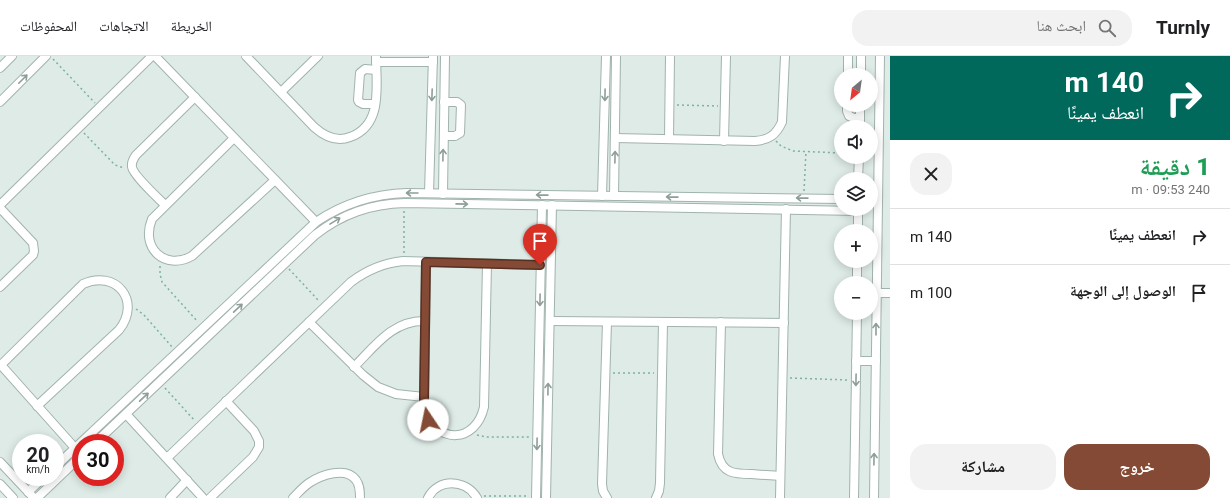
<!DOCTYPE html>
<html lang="ar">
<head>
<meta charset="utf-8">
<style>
	body { margin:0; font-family:Roboto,"Noto Naskh Arabic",sans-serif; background:#f2f2f2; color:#202124; direction:rtl; height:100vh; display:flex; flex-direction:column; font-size:15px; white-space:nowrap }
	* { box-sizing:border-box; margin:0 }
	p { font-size:13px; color:#757577 }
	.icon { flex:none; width:22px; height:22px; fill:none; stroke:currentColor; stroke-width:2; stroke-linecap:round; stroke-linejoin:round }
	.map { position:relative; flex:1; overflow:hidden; direction:ltr }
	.side { display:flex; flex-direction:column; background:#fff; width:340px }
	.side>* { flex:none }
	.banner { background:#00695c; color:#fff; overflow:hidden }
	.needle { width:26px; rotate:209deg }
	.fabs { position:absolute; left:834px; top:12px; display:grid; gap:8px }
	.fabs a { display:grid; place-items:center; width:44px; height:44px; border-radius:50%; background:#fff; box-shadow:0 2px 10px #0003; font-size:20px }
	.speed { position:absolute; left:12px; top:378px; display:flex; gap:8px; font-size:20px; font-weight:700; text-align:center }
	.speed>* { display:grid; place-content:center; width:52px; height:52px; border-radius:50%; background:#fff; box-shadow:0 2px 10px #0003; line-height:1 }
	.speed small { font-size:10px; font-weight:400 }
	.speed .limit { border:6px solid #d22; background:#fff; color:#111 }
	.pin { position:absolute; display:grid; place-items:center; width:34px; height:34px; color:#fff; margin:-41px -17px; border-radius:50% 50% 50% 0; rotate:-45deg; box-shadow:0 0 4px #0007 }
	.pin .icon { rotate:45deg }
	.me { position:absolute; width:44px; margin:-22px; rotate:349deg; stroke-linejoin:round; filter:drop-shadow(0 0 3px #0008) }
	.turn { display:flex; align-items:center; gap:14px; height:84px; padding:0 20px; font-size:18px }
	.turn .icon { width:52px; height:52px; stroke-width:2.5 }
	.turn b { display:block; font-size:28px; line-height:34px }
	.round { display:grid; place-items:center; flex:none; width:42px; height:42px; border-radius:16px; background:#f2f2f2 }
	.headline { display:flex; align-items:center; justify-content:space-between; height:68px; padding:0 20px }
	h1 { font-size:24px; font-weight:800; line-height:30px; color:#1e9e55 }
	.cta { display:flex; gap:8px; margin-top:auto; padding:8px 20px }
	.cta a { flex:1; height:46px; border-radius:16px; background:#844a35; color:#fff; font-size:16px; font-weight:800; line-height:46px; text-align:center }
	.cta a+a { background:#f2f2f2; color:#202124 }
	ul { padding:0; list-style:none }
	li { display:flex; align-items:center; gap:12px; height:56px; padding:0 20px; border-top:1px solid #e0e0e0 }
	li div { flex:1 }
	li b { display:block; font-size:15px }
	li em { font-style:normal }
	header { display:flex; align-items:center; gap:24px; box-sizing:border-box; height:56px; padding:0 20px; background:#fff; border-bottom:1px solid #e0e0e0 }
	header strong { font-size:19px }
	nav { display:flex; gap:22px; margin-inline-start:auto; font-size:14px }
	.search { width:280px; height:36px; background:#f2f2f2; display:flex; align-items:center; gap:10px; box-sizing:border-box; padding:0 14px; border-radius:16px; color:#757577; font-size:15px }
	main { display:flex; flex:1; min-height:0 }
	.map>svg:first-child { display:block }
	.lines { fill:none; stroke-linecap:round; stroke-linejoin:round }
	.minor-casing { stroke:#a1b3ad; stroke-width:10 }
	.path { stroke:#7bb2a2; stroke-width:1.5; stroke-dasharray:2 3; stroke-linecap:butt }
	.minor { stroke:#fff; stroke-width:8 }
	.oneway { stroke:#8e9e9a }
	.route-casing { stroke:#563022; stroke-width:10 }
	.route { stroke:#844a35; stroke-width:7 }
</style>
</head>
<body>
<header>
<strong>Turnly</strong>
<div class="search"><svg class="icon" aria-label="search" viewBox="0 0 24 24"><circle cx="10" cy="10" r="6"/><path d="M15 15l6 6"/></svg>ابحث هنا</div>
<nav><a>الخريطة</a><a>الاتجاهات</a><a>المحفوظات</a></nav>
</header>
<main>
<section class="side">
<div class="banner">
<div class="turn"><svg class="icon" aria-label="right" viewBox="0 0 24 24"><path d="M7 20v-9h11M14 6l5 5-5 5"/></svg><div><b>140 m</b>انعطف يمينًا</div></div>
</div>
<div class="headline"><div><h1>1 دقيقة</h1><p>240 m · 09:53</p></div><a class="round"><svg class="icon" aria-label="close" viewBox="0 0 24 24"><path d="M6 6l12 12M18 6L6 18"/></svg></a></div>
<ul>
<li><svg class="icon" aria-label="right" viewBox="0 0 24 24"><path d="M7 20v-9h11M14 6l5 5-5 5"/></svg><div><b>انعطف يمينًا</b></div><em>140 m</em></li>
<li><svg class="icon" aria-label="arrive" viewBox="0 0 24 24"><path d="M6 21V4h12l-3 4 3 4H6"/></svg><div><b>الوصول إلى الوجهة</b></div><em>100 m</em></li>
</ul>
<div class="cta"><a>خروج</a><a>مشاركة</a></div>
</section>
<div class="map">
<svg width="890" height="442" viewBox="0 0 890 442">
	<rect width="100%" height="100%" fill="#deebe6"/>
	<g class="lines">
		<!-- minor casing -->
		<g class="minor-casing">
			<g id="minor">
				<polyline points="155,0 316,166"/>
				<path d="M246,0L314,71C324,80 337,86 350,81C384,69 376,28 376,0"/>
				<polyline points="376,6 433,6"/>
				<polyline points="0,12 12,0"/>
				<polyline points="848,19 848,0"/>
				<polyline points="861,19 861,0"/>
				<polyline points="281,36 318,0"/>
				<polyline points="0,46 46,0"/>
				<polyline points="375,48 363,48 359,46 358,44 360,17 365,13 376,14"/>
				<polyline points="847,49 847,55 849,60 854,62 860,62"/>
				<polyline points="860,71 860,49"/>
				<polyline points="444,80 455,80 460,77 461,49 457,46 444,46"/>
				<path d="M234,82L152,163C140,192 165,215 192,200L275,124"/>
				<path d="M615,82L755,85C769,84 776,79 782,66L785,0"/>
				<polyline points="669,83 670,0"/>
				<polyline points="724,85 726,0"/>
				<polyline points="858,123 859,101"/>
				<polyline points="429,137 433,0"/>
				<polyline points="443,138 445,0"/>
				<polyline points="602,140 606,0"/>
				<polyline points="614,140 616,0"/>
				<polyline points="0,149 152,0"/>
				<path d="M165,149C158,142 133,119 132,111C131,106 134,102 136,99L195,41"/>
				<polyline points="0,152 33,187 34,195 33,199 0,231"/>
				<polyline points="858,175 858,153"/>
				<path d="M426,206L424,354C437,389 476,387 484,351L487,208"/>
				<polyline points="857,227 857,205"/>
				<polyline points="876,237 890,237"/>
				<polyline points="550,265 784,267"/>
				<polyline points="309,266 363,319 378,331 396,338 424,341"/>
				<path d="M721,266L718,398C722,418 735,418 752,418C761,419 771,419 780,420"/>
				<polyline points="856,305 876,305"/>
				<polyline points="0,308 75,392"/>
				<path d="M1,309L83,228C116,213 142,245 119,274L37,350"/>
				<path d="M354,311C375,290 393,264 425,265"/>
				<polyline points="126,358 203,442"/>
				<path d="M95,387L315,179C342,158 370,148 405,147L858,155"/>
				<path d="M167,402L351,226C367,214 383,207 403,205L540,209"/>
				<polyline points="0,406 34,442"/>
				<path d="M55,411L316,166C344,147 373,138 407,137L841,143"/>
				<polyline points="0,428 13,442"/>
				<polyline points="28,436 44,421"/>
				<polyline points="37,442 81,400"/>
				<polyline points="170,442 187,424"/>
				<polyline points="210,442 253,401 259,391 259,385 254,375 226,345"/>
				<path d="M293,442C298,437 303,431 309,427C321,419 346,410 356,424C360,429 360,436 360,442"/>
				<path d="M428,442C438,422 466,423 477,442"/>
				<polyline points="536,442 542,149"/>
				<polyline points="546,442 552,149"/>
				<polyline points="607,442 603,435 602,428 607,266"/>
				<polyline points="656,442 659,435 660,427 663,266"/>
				<polyline points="780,442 786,153"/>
				<polyline points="854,442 857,257"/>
				<polyline points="874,442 880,0"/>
			</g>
		</g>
		<!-- path -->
		<g class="path">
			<polyline points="53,3 95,47"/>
			<polyline points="677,49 718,50"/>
			<polyline points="84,77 115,109 124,112"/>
			<polyline points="776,85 781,90 793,95 841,97"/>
			<polyline points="804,135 806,95"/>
			<polyline points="404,197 404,155"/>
			<polyline points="160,210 160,218 162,226 198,266"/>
			<polyline points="289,213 319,245"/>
			<polyline points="136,253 144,259 172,291"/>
			<polyline points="613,317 654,317"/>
			<polyline points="790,322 848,324"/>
			<polyline points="165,332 195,365"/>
			<polyline points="477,379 486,381 529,381"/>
			<polyline points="484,440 528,440"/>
		</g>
		<!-- minor -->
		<use href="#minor" class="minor"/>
	</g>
	<!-- one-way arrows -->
	<defs><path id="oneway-shaft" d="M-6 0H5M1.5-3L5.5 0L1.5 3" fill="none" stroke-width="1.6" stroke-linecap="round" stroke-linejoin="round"/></defs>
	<g class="oneway">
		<use href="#oneway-shaft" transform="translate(23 23) rotate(-45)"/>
		<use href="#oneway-shaft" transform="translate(432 39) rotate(92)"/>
		<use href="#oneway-shaft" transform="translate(605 39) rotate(91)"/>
		<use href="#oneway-shaft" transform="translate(443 99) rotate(-89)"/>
		<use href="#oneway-shaft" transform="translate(615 101) rotate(-89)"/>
		<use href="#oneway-shaft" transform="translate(412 137) rotate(-180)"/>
		<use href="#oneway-shaft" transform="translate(542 139) rotate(-179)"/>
		<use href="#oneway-shaft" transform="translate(672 141) rotate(-179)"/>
		<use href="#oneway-shaft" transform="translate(802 142) rotate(-179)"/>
		<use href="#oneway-shaft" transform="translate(462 148) rotate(1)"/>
		<use href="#oneway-shaft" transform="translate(335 165) rotate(-31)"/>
		<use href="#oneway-shaft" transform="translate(540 244) rotate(91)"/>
		<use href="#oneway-shaft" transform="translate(238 252) rotate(-43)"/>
		<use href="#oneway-shaft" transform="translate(876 273) rotate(-90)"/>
		<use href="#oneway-shaft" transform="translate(856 324) rotate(91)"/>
		<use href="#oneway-shaft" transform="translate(548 333) rotate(-89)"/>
		<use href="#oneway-shaft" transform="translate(144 341) rotate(-43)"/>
		<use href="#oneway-shaft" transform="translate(537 388) rotate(91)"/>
		<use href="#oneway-shaft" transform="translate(874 403) rotate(-89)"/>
	</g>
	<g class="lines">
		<!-- route casing -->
		<g class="route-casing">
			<polyline id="route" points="428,364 424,354 424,341 426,206 540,209"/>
		</g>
		<!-- route -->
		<use href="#route" class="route"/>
	</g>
</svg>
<div class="fabs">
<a><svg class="needle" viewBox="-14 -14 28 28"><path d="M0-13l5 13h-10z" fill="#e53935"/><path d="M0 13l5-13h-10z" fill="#757577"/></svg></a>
<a><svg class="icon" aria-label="sound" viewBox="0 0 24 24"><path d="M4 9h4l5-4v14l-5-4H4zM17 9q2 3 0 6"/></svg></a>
<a><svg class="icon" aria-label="layers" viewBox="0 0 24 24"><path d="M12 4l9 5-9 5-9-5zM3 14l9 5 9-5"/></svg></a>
<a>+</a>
<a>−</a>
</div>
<div class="speed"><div>20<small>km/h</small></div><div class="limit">30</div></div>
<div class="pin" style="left:540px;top:209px;background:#d93025"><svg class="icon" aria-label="arrive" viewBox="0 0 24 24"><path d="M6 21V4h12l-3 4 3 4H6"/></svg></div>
<svg class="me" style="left:428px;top:364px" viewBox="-20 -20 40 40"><circle r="19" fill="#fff"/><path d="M0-13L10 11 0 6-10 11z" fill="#844a35"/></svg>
</div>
</main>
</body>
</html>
